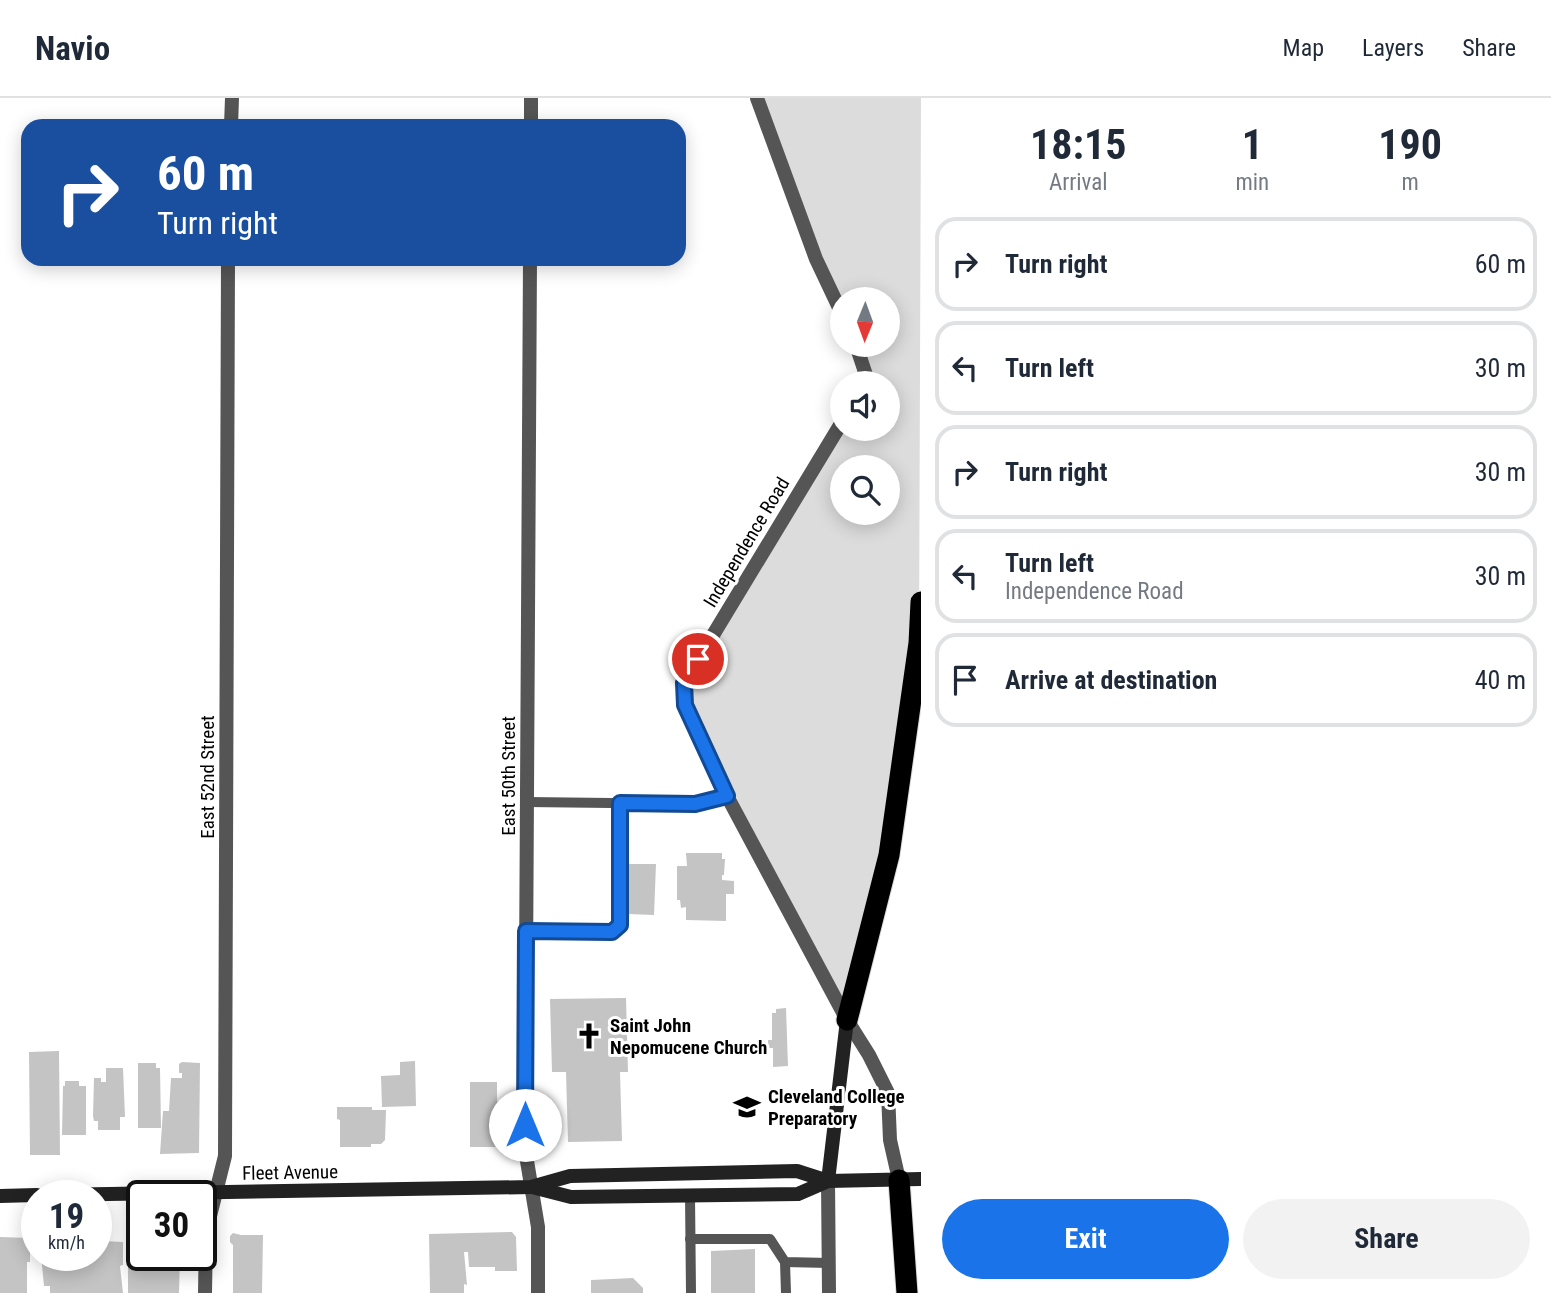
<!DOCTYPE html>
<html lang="en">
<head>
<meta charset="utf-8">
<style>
	body { margin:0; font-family:"Roboto Condensed",sans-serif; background:#f2f2f3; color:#1f2937; height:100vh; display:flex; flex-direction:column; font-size:26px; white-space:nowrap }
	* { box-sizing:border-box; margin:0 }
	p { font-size:23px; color:#747a83 }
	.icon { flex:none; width:38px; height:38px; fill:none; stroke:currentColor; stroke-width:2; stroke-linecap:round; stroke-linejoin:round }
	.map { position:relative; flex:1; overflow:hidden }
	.details { display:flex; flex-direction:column; background:#fff; width:630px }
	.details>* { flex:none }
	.banner { position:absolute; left:21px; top:21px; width:665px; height:147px; border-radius:21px; box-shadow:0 4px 18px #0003; background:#1a4fa0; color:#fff; overflow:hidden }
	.needle { width:46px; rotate:181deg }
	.controls { position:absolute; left:830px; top:189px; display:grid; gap:14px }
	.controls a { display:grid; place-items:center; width:70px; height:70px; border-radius:50%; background:#fff; box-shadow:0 4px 18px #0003; font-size:35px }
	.speed { position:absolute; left:21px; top:1082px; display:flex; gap:14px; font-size:35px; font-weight:700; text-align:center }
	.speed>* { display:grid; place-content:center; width:91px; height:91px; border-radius:50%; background:#fff; box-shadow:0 4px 18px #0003; line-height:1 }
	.speed small { font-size:18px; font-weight:400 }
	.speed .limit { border:4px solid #111; border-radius:10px; background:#fff; color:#111 }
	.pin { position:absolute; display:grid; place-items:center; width:60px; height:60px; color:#fff; margin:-30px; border:4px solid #fff; border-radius:50%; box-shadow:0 2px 7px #0007 }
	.me { position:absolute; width:77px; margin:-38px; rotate:0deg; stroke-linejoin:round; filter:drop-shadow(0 0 5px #0008) }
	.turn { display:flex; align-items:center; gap:24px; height:147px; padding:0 21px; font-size:32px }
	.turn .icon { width:91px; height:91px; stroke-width:2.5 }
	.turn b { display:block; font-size:49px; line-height:60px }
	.eta { display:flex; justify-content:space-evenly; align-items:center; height:119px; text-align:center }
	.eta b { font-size:42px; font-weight:700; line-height:49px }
	.button { display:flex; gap:14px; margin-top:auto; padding:14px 21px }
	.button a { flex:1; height:80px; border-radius:42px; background:#1a73e8; color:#fff; font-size:28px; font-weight:700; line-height:80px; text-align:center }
	.button a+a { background:#f2f2f3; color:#1f2937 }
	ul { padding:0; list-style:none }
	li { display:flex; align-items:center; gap:21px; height:94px; margin:0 14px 10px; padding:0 7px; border:4px solid #e0e1e3; border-radius:21px }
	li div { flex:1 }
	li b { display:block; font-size:26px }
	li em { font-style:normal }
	header { display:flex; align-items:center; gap:42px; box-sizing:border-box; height:98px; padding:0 35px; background:#fff; border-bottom:2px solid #e0e1e3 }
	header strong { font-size:33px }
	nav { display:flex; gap:38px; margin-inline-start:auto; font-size:24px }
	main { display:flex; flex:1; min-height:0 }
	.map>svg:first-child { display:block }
	.green { fill:#dcdcdc; fill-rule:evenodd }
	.building { fill:#c4c4c4 }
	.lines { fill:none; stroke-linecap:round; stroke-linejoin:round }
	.highway-casing { stroke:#dbdbdb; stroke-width:23 }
	.lane { stroke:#555; stroke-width:10 }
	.street { stroke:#555; stroke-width:14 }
	.secondary { stroke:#222; stroke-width:14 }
	.highway { stroke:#000; stroke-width:21 }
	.route-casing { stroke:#114b97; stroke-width:18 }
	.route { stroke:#1a73e8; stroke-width:12 }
	.labels { text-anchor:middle; stroke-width:6; stroke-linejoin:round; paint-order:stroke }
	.street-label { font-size:19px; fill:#000; stroke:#fff }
	.poi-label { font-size:19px; font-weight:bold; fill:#000; stroke:#fff; text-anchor:start }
</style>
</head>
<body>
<header>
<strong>Navio</strong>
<nav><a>Map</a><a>Layers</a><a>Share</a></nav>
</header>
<main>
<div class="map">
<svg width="921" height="1195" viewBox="0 0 921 1195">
	<rect width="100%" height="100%" fill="#fff"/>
	<!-- green -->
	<path class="green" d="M757,0H921L919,545L847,922L727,698L684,585L842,331H887V285H865L856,247H887V201H842V216ZM842,369H887V415H842Z"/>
	<!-- building -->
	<g class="building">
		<polygon points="686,755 722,755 722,761 725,761 724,777 722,777 722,782 734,783 734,796 726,796 726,823 686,822 686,809 681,810 680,802 677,802 677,768 687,768"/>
		<polygon points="629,766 656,766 654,817 628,816"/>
		<polygon points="626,900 628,974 620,974 622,1043 568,1044 566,974 552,974 550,901"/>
		<polygon points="786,910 788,968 773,969 773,950 768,950 768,942 772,942 772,915 776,915 776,911"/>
		<polygon points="59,953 60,1057 30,1057 29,954"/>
		<polygon points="415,963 416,1008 382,1009 381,978 400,977 400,964"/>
		<polygon points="182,964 200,965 199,1055 160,1056 163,1013 169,1013 171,980 182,980 182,975 179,975 179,966"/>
		<polygon points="138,965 156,965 156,970 160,970 161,1030 138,1030"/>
		<polygon points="106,970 123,970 125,1019 120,1019 120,1032 98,1032 98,1023 94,1023 93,1018 94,980 101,980 101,984 106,984"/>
		<polygon points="65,983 79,983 79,988 86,988 86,1037 62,1037 63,988 65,988"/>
		<polygon points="470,984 497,984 497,1003 500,1006 497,1020 500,1028 497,1031 497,1049 470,1049"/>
		<polygon points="337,1009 372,1009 372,1012 386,1012 385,1042 381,1046 371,1046 371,1049 340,1049 340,1022 337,1021"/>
		<polygon points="512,1134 516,1139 517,1173 495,1173 495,1169 469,1169 468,1154 464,1154 467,1187 464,1186 464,1195 430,1195 429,1136"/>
		<polygon points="233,1135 241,1137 263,1137 262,1195 233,1195 233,1147 230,1144 230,1138"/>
		<polygon points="0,1139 30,1140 30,1164 27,1164 27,1195 0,1195"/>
		<polygon points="128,1142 142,1142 142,1157 180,1157 179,1195 128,1195"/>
		<polygon points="102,1143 123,1144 123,1167 120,1168 123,1195 50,1195 50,1188 44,1188 41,1157 96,1157 96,1145"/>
		<polygon points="755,1151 755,1195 711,1195 711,1153"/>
		<polygon points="633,1180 643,1190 643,1195 591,1195 591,1182"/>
	</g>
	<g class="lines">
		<!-- highway casing -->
		<g class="highway-casing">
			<g id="highway">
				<polyline points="847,922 889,757 919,545 921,504"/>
				<polyline points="899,1082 907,1195"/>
			</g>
		</g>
		<!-- lane -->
		<g class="lane">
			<polyline points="527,704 695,706 727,698"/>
			<polyline points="526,833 612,834 620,827 620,705"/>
			<polyline points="690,1098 691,1195"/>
			<polyline points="690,1141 770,1141 785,1164 829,1165"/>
			<polyline points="785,1164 786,1195"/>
		</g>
		<!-- street -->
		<g class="street">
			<polyline points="757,0 816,161 842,216"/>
			<polyline points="231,28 232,0"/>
			<polyline points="531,28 531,0"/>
			<polyline points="530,161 525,1051 538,1129 538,1195"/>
			<polyline points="856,247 867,280 865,285"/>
			<polyline points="842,324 684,585 685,607 727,698 847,922 869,957 888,995 890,1042 899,1082"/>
			<polyline points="828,1083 829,1195"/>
			<polyline points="205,1195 206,1134 225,1058 228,161"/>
		</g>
		<!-- secondary -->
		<g class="secondary">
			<polyline points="828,1083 847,922"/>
			<polyline points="532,1089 571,1099 798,1096 828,1083"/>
			<polyline points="50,1097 531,1089 570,1078 797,1073 828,1083 921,1081"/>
			<polyline points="0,1098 37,1097"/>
		</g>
		<!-- highway -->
		<use href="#highway" class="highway"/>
	</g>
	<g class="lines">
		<!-- route casing -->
		<g class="route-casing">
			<polyline id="route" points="525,1027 526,833 612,834 620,827 620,705 695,706 727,698 685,607 684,585 698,561"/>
		</g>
		<!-- route -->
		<use href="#route" class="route"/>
	</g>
	<!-- icons -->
	<defs>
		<g id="church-bare" transform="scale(2.1)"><path d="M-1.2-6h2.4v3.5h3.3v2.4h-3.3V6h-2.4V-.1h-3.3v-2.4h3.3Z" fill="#000" stroke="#fff" stroke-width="2.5" paint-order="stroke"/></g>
		<g id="school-bare" transform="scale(2.1)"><path d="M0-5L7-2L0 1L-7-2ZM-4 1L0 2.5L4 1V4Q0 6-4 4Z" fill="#000" stroke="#fff" stroke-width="2.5" paint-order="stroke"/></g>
	</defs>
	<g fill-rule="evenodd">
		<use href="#church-bare" x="589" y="938"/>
		<use href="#school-bare" x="747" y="1009"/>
	</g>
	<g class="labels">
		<!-- street labels -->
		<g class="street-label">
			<text transform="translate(746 444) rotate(-59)" y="7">Independence Road</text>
			<text transform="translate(508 678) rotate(-90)" y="7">East 50th Street</text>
			<text transform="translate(207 679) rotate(-90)" y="7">East 52nd Street</text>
			<text transform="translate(290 1074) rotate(-1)" y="7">Fleet Avenue</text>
		</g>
		<!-- poi labels -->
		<g class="poi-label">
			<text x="610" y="934">Saint John<tspan x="610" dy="22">Nepomucene Church</tspan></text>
			<text x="768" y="1005">Cleveland College<tspan x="768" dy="22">Preparatory</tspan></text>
		</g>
	</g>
</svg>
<div class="controls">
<a><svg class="needle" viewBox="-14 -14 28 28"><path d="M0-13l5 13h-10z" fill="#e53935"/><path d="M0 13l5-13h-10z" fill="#747a83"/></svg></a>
<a><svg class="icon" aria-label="sound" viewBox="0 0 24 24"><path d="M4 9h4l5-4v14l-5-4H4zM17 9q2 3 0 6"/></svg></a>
<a><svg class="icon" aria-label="search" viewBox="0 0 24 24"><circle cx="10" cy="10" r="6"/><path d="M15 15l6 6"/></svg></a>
</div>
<div class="speed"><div>19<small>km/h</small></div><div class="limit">30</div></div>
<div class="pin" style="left:698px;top:561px;background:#d93025"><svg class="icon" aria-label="arrive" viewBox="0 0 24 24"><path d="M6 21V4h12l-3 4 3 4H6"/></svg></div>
<svg class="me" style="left:525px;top:1027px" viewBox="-20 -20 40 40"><circle r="19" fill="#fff"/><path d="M0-13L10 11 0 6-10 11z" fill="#1a73e8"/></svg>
<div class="banner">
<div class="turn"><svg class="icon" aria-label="right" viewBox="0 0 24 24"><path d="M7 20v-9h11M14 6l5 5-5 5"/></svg><div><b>60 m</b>Turn right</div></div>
</div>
</div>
<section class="details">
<div class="eta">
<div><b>18:15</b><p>Arrival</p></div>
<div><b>1</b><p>min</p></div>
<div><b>190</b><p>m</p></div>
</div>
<ul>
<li><svg class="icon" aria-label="right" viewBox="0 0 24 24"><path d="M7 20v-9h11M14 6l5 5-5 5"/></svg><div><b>Turn right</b></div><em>60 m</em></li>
<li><svg class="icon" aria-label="left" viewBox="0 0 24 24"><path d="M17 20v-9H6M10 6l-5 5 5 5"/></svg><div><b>Turn left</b></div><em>30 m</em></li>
<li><svg class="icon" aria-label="right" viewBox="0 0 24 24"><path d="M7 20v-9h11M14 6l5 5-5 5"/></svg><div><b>Turn right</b></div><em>30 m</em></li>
<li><svg class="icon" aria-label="left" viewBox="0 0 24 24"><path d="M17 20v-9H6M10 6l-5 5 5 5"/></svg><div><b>Turn left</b><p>Independence Road</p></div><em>30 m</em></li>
<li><svg class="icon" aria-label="arrive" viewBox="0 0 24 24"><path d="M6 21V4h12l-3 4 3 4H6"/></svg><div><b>Arrive at destination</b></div><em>40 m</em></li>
</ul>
<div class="button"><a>Exit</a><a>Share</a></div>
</section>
</main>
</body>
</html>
